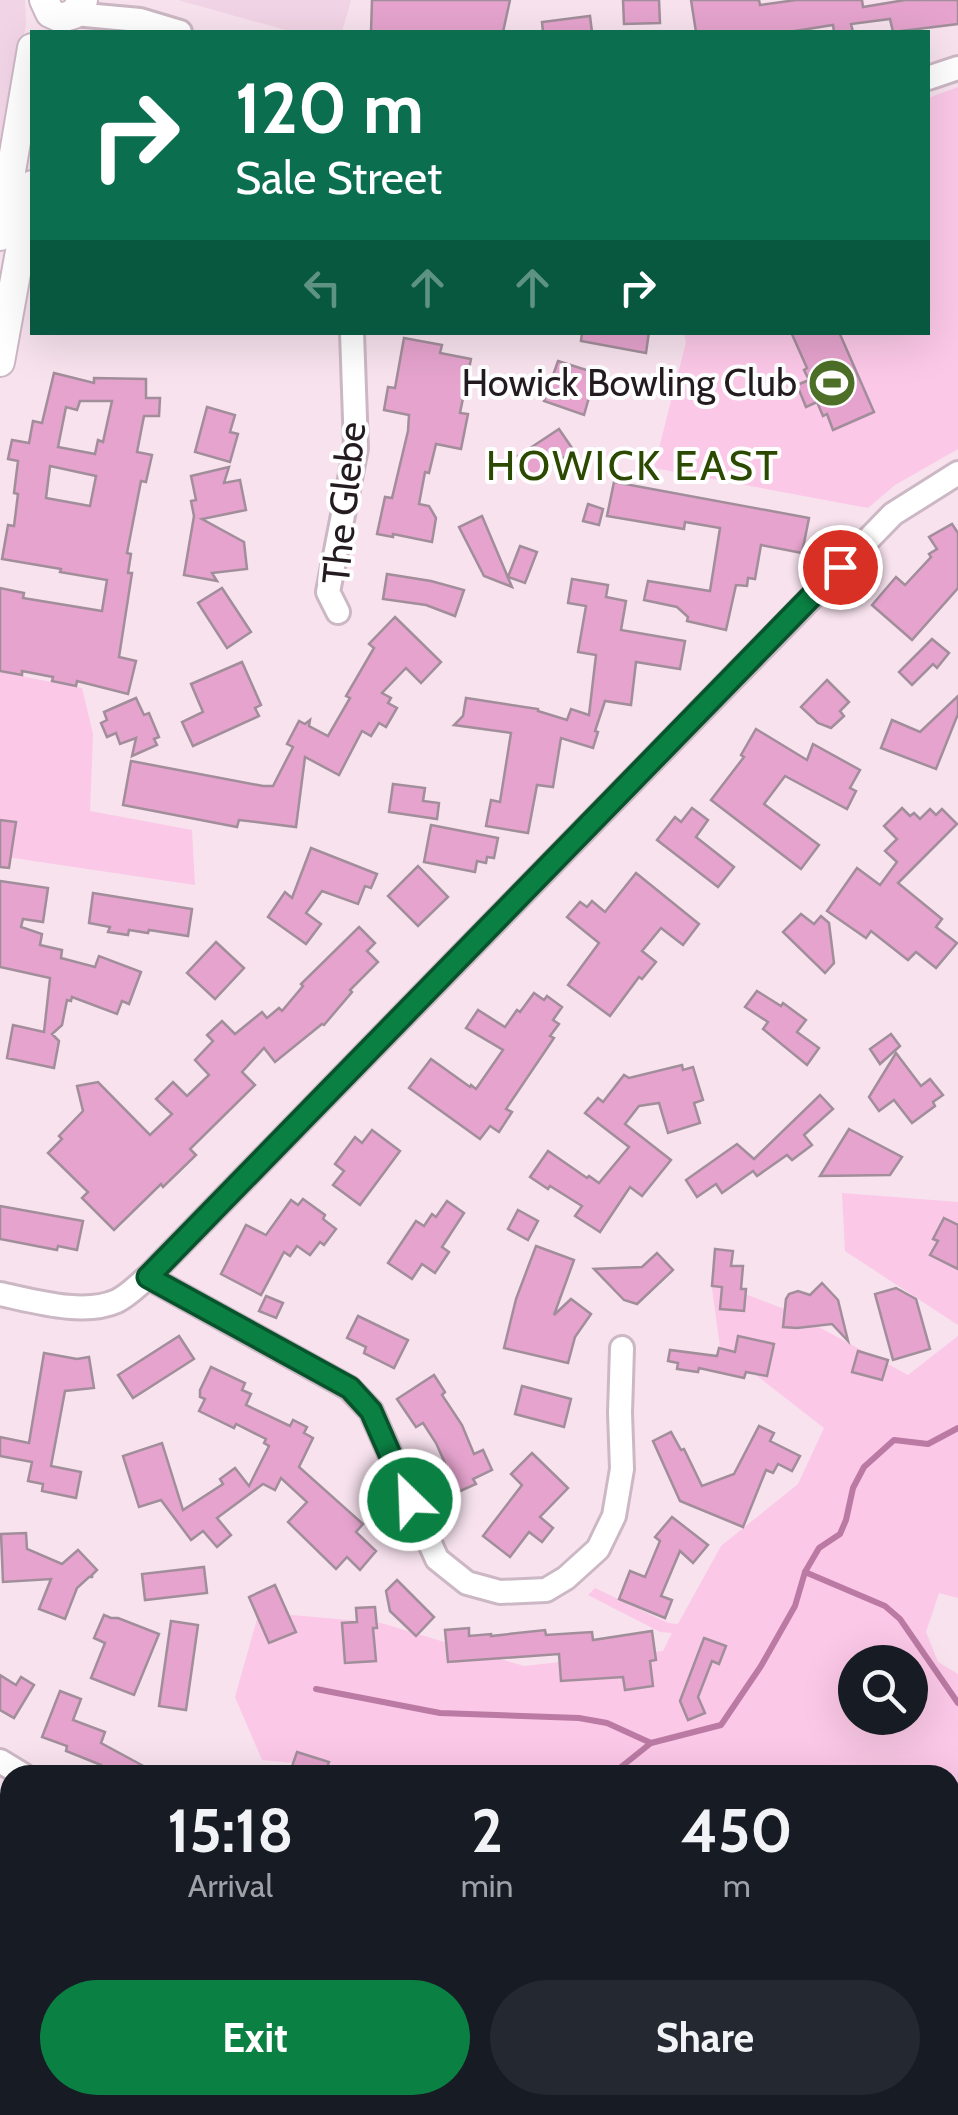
<!DOCTYPE html>
<html lang="en">
<head>
<meta charset="utf-8">
<style>
	body { margin:0; font-family:Cabin,sans-serif; background:#242831; color:#f1f3f6; height:100vh; display:flex; flex-direction:column; font-size:38px; white-space:nowrap }
	* { box-sizing:border-box; margin:0 }
	p { font-size:32px; color:#9ea1a6 }
	.icon { flex:none; width:55px; height:55px; fill:none; stroke:currentColor; stroke-width:2; stroke-linecap:round; stroke-linejoin:round }
	.map { position:relative; flex:1; overflow:hidden }
	.sheet { position:absolute; left:0px; top:1765px; width:960px; height:350px; display:flex; flex-direction:column; background:#171b24; border-radius:30px 30px 0 0; box-shadow:0 10px 40px #0002 }
	.sheet>* { flex:none }
	.hud { position:absolute; left:30px; top:30px; width:900px; height:305px; border-radius:0px; box-shadow:0 10px 40px #0002; background:#0b6e4f; color:#fff; overflow:hidden }
	.buttons { position:absolute; left:838px; top:1645px; display:grid; gap:20px }
	.buttons a { display:grid; place-items:center; width:90px; height:90px; border-radius:50%; background:#171b24; box-shadow:0 10px 40px #0002; font-size:50px }
	.pin { position:absolute; display:grid; place-items:center; width:85px; height:85px; color:#fff; margin:-42px; border:5px solid #fff; border-radius:50%; box-shadow:0 2px 10px #0007 }
	.me { position:absolute; width:110px; margin:-55px; rotate:336deg; stroke-linejoin:round; filter:drop-shadow(0 0 8px #0008) }
	.turn { display:flex; align-items:center; gap:35px; height:210px; padding:0 40px; font-size:45px }
	.turn .icon { width:130px; height:130px; stroke-width:2.5 }
	.turn b { display:block; font-size:70px; line-height:85px }
	.lanes { display:flex; align-items:center; height:95px; padding:0 40px; background:#0003; justify-content:center; gap:50px; direction:ltr }
	.lanes .off { opacity:.35 }
	.eta { display:flex; justify-content:space-evenly; align-items:center; height:170px; text-align:center }
	.eta b { font-size:60px; font-weight:800; line-height:70px }
	.primary-button { display:flex; gap:20px; margin-top:auto; padding:20px 40px }
	.primary-button a { flex:1; height:115px; border-radius:60px; background:#0b8043; color:#fff; font-size:40px; font-weight:800; line-height:115px; text-align:center }
	.primary-button a+a { background:#242831; color:#f1f3f6 }
	.map>svg:first-child { display:block }
	.built { fill:#f1d4e5 }
	.green { fill:#fbc8e7; fill-rule:evenodd }
	.lines { fill:none; stroke-linecap:round; stroke-linejoin:round }
	.stream { stroke:#ba7aa3; stroke-width:6 }
	.building { fill:#e5a3cd; stroke:#a18e9a; stroke-width:2.5; fill-rule:evenodd }
	.minor-casing { stroke:#ccb8c4; stroke-width:28 }
	.major-casing { stroke:#ccb8c4; stroke-width:32 }
	.minor { stroke:#fff; stroke-width:22 }
	.major { stroke:#fff; stroke-width:28 }
	.route-casing { stroke:#07532c; stroke-width:25 }
	.route { stroke:#0b8043; stroke-width:18 }
	.labels { text-anchor:middle; stroke-width:8; stroke-linejoin:round; paint-order:stroke }
	.poi-label { font-size:38px; fill:#231b20; stroke:#fff; text-anchor:end }
	.street-label { font-size:38px; fill:#231b20; stroke:#fff }
	.quarter-label { font-size:42px; letter-spacing:2.5px; fill:#2b4901; stroke:#fff }
</style>
</head>
<body>
<div class="map">
<svg width="958" height="2115" viewBox="0 0 958 2115">
	<rect width="100%" height="100%" fill="#f7e2ee"/>
	<!-- built -->
	<g class="built">
		<polygon points="0,0 25,0 26,24 0,170"/>
		<polygon points="178,0 351,0 342,32 293,32"/>
	</g>
	<!-- green -->
	<g class="green">
		<polygon points="958,87 958,449 895,485 868,508 654,468 686,342 684,333 928,332 928,98"/>
		<polygon points="0,672 82,688 93,734 90,811 192,830 195,885 0,856"/>
		<polygon points="842,1193 958,1202 958,1325 845,1251"/>
		<path d="M711,1281L787,1310L908,1375L958,1336V1598L939,1593L926,1632L938,1662L958,1674V2017L950,2004V1775H417L262,1760L235,1697L259,1612L381,1623L524,1666L663,1651L672,1633L660,1632L588,1595L595,1588L668,1623L678,1624L721,1546L798,1484L824,1428L720,1347ZM855,1662H910V1718H855Z"/>
		<polygon points="245,2105 602,2105 599,2115 204,2115"/>
	</g>
	<g class="lines">
		<!-- stream -->
		<g class="stream">
			<polyline points="805,1572 885,1606 900,1619 958,1703"/>
			<polyline points="316,1689 440,1713 579,1718 607,1723 651,1743"/>
			<polyline points="611,1775 651,1743 721,1725 761,1666 795,1606 805,1572 819,1548 840,1534 846,1520 853,1488 864,1467 894,1440 928,1444 958,1428"/>
			<polyline points="958,1785 953,1802 958,1824"/>
			<polyline points="404,2115 419,2105"/>
		</g>
	</g>
	<!-- building -->
	<g class="building">
		<polygon points="372,0 510,0 503,32 371,32"/>
		<polygon points="623,0 659,0 660,23 624,24"/>
		<polygon points="691,0 759,0 760,5 796,0 862,0 863,7 905,0 958,0 958,24 893,32 890,19 851,24 853,32 834,32 833,25 789,32 696,32"/>
		<polygon points="590,16 592,32 543,32 542,22"/>
		<polygon points="582,332 649,332 646,353 581,341"/>
		<polygon points="791,332 839,332 874,412 833,430 827,414 823,416 817,402 806,407 797,385 809,380 804,370 807,368"/>
		<polygon points="404,338 442,345 440,353 471,359 460,413 468,414 461,449 436,444 429,473 425,472 419,504 429,506 436,518 432,542 393,534 393,537 377,534 385,497 392,498 408,431 409,415 384,410 388,387 395,388"/>
		<polygon points="558,361 596,373 584,415 544,401"/>
		<path d="M54,373L94,383V378L146,379V398H160L159,416H144L137,452L152,455L146,482L141,481L127,553L131,554L128,573H132L119,657L136,661L128,694L77,681L76,686L52,681L53,677L22,671V675L0,671V588L24,593L23,598L102,611L107,580L60,572L61,569L2,559L8,525L14,526L18,494L14,493L18,461L8,459L12,440L29,443L33,421L42,423ZM80,401H112L103,442L98,440L95,454L58,447L66,407L77,410ZM50,466L96,476L90,506L46,498Z"/>
		<polygon points="207,407 235,415 230,432 238,434 230,462 195,452"/>
		<polygon points="559,429 574,451 532,478 518,456"/>
		<polygon points="229,467 224,483 240,480 246,510 202,519 244,542 247,569 212,573 217,581 184,575 194,516 191,501 196,500 191,476"/>
		<polygon points="614,482 809,518 802,553 761,545 755,579 748,578 747,586 736,585 726,630 687,621 688,617 677,607 644,600 648,581 710,591 720,528 685,522 684,529 607,516"/>
		<polygon points="588,504 603,509 599,525 583,521"/>
		<polygon points="482,516 512,587 484,576 459,527"/>
		<polygon points="952,524 958,533 958,588 912,640 872,605 896,577 905,585 931,557 929,554 937,549 929,537"/>
		<polygon points="520,546 537,552 525,583 508,577"/>
		<polygon points="387,574 431,581 464,590 455,616 426,605 383,599"/>
		<polygon points="572,579 608,585 606,597 626,601 621,630 685,641 680,669 636,662 631,705 605,701 595,731 598,732 593,748 561,738 553,787 537,785 528,833 486,826 491,800 500,802 511,733 454,725 463,716 466,698 538,709 538,711 567,720 571,709 589,715 596,655 578,652 586,606 568,603"/>
		<polygon points="222,588 251,632 227,648 198,603"/>
		<polygon points="395,617 441,662 421,683 406,668 382,693 391,698 388,703 397,708 386,727 379,723 371,736 362,731 339,775 305,757 296,827 239,820 237,827 123,805 131,761 263,786 273,786 293,747 287,744 299,721 305,724 310,720 309,726 328,736 350,698 346,696 374,648 369,644"/>
		<polygon points="932,639 949,653 937,668 933,664 912,685 899,672"/>
		<polygon points="242,662 261,705 255,708 259,716 193,746 182,722 203,712 191,684"/>
		<polygon points="827,680 849,702 840,711 844,716 831,728 818,723 801,707"/>
		<polygon points="958,696 958,714 936,769 881,748 892,720 920,732"/>
		<polygon points="136,698 144,715 149,713 159,737 154,739 157,745 132,756 136,738 120,744 116,733 107,737 101,723 107,720 104,712"/>
		<polygon points="756,729 807,760 813,744 860,770 850,788 856,791 847,809 785,776 764,804 819,845 801,869 711,800 744,757 741,755"/>
		<polygon points="393,784 425,788 423,801 439,803 437,819 389,812"/>
		<polygon points="692,808 708,820 696,837 734,867 718,887 657,840 675,817 681,822"/>
		<polygon points="902,808 910,816 914,813 920,819 930,809 936,815 942,809 957,824 898,883 942,919 936,927 957,943 936,968 916,952 908,960 871,931 866,938 827,911 857,868 880,885 897,862 885,851 897,839 884,826"/>
		<polygon points="0,820 16,822 9,868 0,867"/>
		<polygon points="431,825 498,838 494,858 487,857 486,863 477,861 475,872 424,862"/>
		<polygon points="311,848 377,874 371,888 365,886 358,904 322,891 306,913 321,924 306,944 268,917 285,892 292,898"/>
		<polygon points="418,866 448,897 418,926 388,896"/>
		<polygon points="636,873 699,924 683,945 661,928 642,951 656,962 642,979 639,977 610,1016 568,985 599,943 567,917 580,902 587,907 592,901 605,912"/>
		<polygon points="0,881 48,888 43,922 23,919 21,927 42,934 40,945 62,950 61,958 95,967 99,956 141,972 129,1004 122,1001 117,1014 72,997 71,1001 67,1000 62,1025 52,1034 59,1041 54,1068 7,1058 13,1025 44,1032 50,978 0,967"/>
		<polygon points="93,893 192,909 188,936 149,930 148,933 129,930 128,935 108,932 110,927 89,923"/>
		<polygon points="801,914 814,924 821,916 829,923 834,963 825,973 783,932"/>
		<polygon points="359,927 375,943 367,951 378,962 350,990 352,992 324,1025 322,1024 275,1062 264,1048 242,1072 255,1085 190,1149 196,1155 163,1187 161,1184 114,1230 82,1198 88,1192 48,1153 62,1139 59,1136 83,1111 77,1086 98,1082 150,1135 172,1114 156,1099 173,1082 187,1096 209,1075 195,1060 213,1041 207,1035 222,1021 235,1034 262,1012 267,1018 279,1008 282,1011 303,986 301,984"/>
		<polygon points="216,942 244,968 215,999 187,973"/>
		<polygon points="757,991 781,1006 783,1003 806,1020 797,1032 819,1048 807,1065 763,1029 768,1022 745,1007"/>
		<polygon points="534,993 544,1000 547,996 562,1007 553,1020 559,1024 550,1036 554,1038 506,1109 512,1112 499,1132 490,1126 480,1139 409,1088 431,1059 470,1087 471,1085 476,1089 503,1050 466,1028 478,1010 505,1027 517,1010 520,1012"/>
		<polygon points="891,1034 900,1046 880,1064 870,1049"/>
		<polygon points="896,1053 921,1086 930,1079 943,1095 933,1102 935,1106 912,1123 894,1100 879,1111 869,1097"/>
		<polygon points="682,1065 683,1070 693,1067 703,1100 694,1103 700,1123 668,1133 659,1103 639,1106 625,1124 671,1160 642,1196 630,1187 600,1232 575,1216 582,1206 550,1186 548,1189 530,1177 548,1151 587,1178 589,1176 599,1183 629,1147 585,1113 598,1098 603,1102 624,1075 629,1078"/>
		<polygon points="820,1095 833,1109 804,1135 812,1145 792,1160 787,1155 757,1176 753,1171 722,1193 716,1184 697,1197 686,1180 737,1144 754,1159"/>
		<polygon points="849,1129 902,1157 890,1175 820,1176"/>
		<polygon points="372,1130 400,1151 360,1205 333,1185 344,1171 335,1164 355,1137 362,1143"/>
		<polygon points="303,1199 325,1215 323,1219 336,1229 324,1245 320,1242 310,1255 297,1246 290,1256 284,1252 261,1295 221,1274 246,1225 266,1235 291,1200 298,1205"/>
		<polygon points="447,1201 464,1213 442,1247 449,1252 435,1273 422,1264 412,1279 388,1263 416,1221 424,1226 432,1214 436,1217"/>
		<polygon points="0,1206 83,1221 77,1250 58,1246 57,1250 0,1239"/>
		<polygon points="518,1210 538,1221 528,1240 508,1229"/>
		<polygon points="944,1218 958,1225 958,1269 930,1255 938,1241 933,1239"/>
		<polygon points="536,1246 574,1260 554,1315 571,1299 591,1314 575,1337 568,1363 504,1348 516,1299"/>
		<polygon points="715,1249 733,1251 731,1266 743,1266 741,1289 746,1289 744,1311 720,1309 722,1287 712,1286"/>
		<polygon points="657,1253 673,1270 637,1304 624,1300 594,1269 642,1267"/>
		<polygon points="822,1283 838,1300 848,1341 832,1324 797,1328 783,1327 786,1299 789,1294 798,1291 810,1295"/>
		<polygon points="896,1288 916,1299 930,1349 893,1360 875,1294"/>
		<polygon points="266,1296 283,1303 276,1318 259,1311"/>
		<polygon points="358,1316 408,1340 394,1368 364,1353 366,1347 347,1338"/>
		<polygon points="179,1336 194,1359 133,1398 118,1375"/>
		<polygon points="738,1336 774,1344 767,1376 746,1372 744,1378 699,1368 698,1372 677,1369 678,1363 668,1361 670,1350 717,1356 719,1348 735,1352"/>
		<polygon points="858,1351 888,1360 882,1380 852,1372"/>
		<polygon points="44,1353 77,1359 89,1357 94,1388 65,1391 51,1466 81,1472 76,1498 42,1491 43,1484 28,1481 32,1462 0,1456 0,1437 29,1443"/>
		<polygon points="211,1367 245,1383 242,1390 251,1394 246,1405 290,1426 293,1420 307,1427 304,1433 313,1438 299,1467 363,1524 356,1532 376,1551 360,1570 347,1557 336,1569 288,1522 307,1502 281,1478 275,1490 263,1484 217,1518 231,1535 217,1547 203,1531 191,1540 161,1500 139,1507 123,1456 162,1443 183,1510 223,1484 220,1479 235,1468 249,1486 269,1446 264,1443 266,1439 236,1424 234,1428 199,1411 205,1399 200,1397 200,1390"/>
		<polygon points="434,1375 445,1392 442,1395 462,1425 474,1454 483,1450 492,1470 473,1479 476,1484 458,1492 436,1443 423,1423 416,1427 397,1399"/>
		<polygon points="522,1386 571,1399 564,1427 515,1414"/>
		<polygon points="759,1426 774,1433 770,1441 800,1456 792,1471 778,1464 773,1473 766,1470 743,1527 680,1501 653,1441 671,1432 681,1450 684,1449 702,1486 734,1474"/>
		<polygon points="532,1453 568,1488 540,1517 553,1528 542,1542 529,1532 510,1557 483,1536 522,1485 511,1474"/>
		<polygon points="672,1517 708,1545 693,1563 680,1551 661,1596 672,1600 665,1618 619,1599 630,1571 645,1577 660,1541 655,1537"/>
		<polygon points="26,1533 27,1549 62,1564 78,1550 97,1570 91,1576 93,1577 89,1577 77,1588 65,1619 39,1609 51,1579 3,1582 1,1534"/>
		<polygon points="204,1567 207,1593 145,1600 142,1574"/>
		<polygon points="397,1580 434,1617 416,1636 390,1611 386,1591"/>
		<polygon points="275,1585 296,1632 269,1643 249,1597"/>
		<polygon points="375,1607 377,1628 373,1628 376,1661 345,1663 342,1623 357,1622 356,1608"/>
		<polygon points="104,1615 111,1618 118,1618 159,1634 134,1695 91,1678 105,1643 94,1638"/>
		<polygon points="171,1621 198,1625 186,1710 159,1706"/>
		<polygon points="469,1628 469,1636 491,1634 491,1636 545,1630 546,1635 592,1632 593,1640 652,1631 656,1660 650,1661 653,1686 625,1690 623,1677 561,1681 559,1654 448,1662 445,1630"/>
		<polygon points="704,1638 726,1646 719,1664 712,1661 698,1697 705,1713 688,1720 680,1701"/>
		<polygon points="0,1675 16,1685 21,1677 34,1685 14,1718 0,1710"/>
		<polygon points="60,1691 81,1699 73,1720 105,1732 101,1743 160,1775 96,1775 101,1765 66,1751 67,1746 42,1737"/>
		<polygon points="297,1752 329,1762 324,1775 289,1775"/>
	</g>
	<g class="lines">
		<!-- minor casing -->
		<g class="minor-casing">
			<g id="minor">
				<polyline points="74,14 140,20 180,32"/>
				<polyline points="928,78 958,68"/>
				<polyline points="338,612 328,592 356,448 352,332"/>
				<polyline points="148,1277 349,1388 371,1411 437,1559 467,1583 500,1592 546,1590 566,1578 598,1549 614,1516 622,1469 620,1413 622,1348"/>
				<path d="M0,1294C34,1301 84,1316 117,1301C129,1295 138,1285 148,1277L893,514L958,473"/>
				<polyline points="0,1761 23,1775"/>
				<polyline points="869,2105 876,2115"/>
				<polyline points="826,2115 837,2105"/>
			</g>
		</g>
		<!-- major casing -->
		<g class="major-casing">
			<g id="major">
				<polyline points="44,0 50,13 61,18 74,14 83,0"/>
				<polyline points="0,236 32,48"/>
				<polyline points="0,362 32,185"/>
			</g>
		</g>
		<!-- minor -->
		<use href="#minor" class="minor"/>
		<!-- major -->
		<use href="#major" class="major"/>
	</g>
	<g class="lines">
		<!-- route casing -->
		<g class="route-casing">
			<polyline id="route" points="410,1500 371,1411 350,1388 148,1277 840,567"/>
		</g>
		<!-- route -->
		<use href="#route" class="route"/>
	</g>
	<!-- icons -->
	<defs>
		<g id="stadium-disc" transform="scale(2.5)"><circle r="9.5" fill="#4d6f27" stroke="#fff"/><path d="M0-5a6.5 5 0 1 0 0 10a6.5 5 0 1 0 0-10ZM-3.5-1.8h7v3.6h-7Z" fill="#fff"/></g>
	</defs>
	<g fill-rule="evenodd">
		<use href="#stadium-disc" x="832" y="383"/>
	</g>
	<g class="labels">
		<!-- poi labels -->
		<g class="poi-label">
			<text x="797" y="396">Howick Bowling Club</text>
		</g>
		<!-- street labels -->
		<g class="street-label">
			<text transform="translate(344 503) rotate(-84)" y="13">The Glebe</text>
		</g>
		<!-- quarter labels -->
		<g class="quarter-label">
			<text x="633" y="480">HOWICK EAST</text>
		</g>
	</g>
</svg>
<div class="buttons">
<a><svg class="icon" aria-label="search" viewBox="0 0 24 24"><circle cx="10" cy="10" r="6"/><path d="M15 15l6 6"/></svg></a>
</div>
<div class="pin" style="left:840px;top:567px;background:#d93025"><svg class="icon" aria-label="arrive" viewBox="0 0 24 24"><path d="M6 21V4h12l-3 4 3 4H6"/></svg></div>
<svg class="me" style="left:410px;top:1500px" viewBox="-20 -20 40 40"><circle r="17" fill="#0b8043" stroke="#fff" stroke-width="3"/><path d="M0-11L8 9 0 5-8 9z" fill="#fff"/></svg>
<div class="hud">
<div class="turn"><svg class="icon" aria-label="right" viewBox="0 0 24 24"><path d="M7 20v-9h11M14 6l5 5-5 5"/></svg><div><b>120 m</b>Sale Street</div></div>
<div class="lanes"><svg class="icon off" aria-label="left" viewBox="0 0 24 24"><path d="M17 20v-9H6M10 6l-5 5 5 5"/></svg><svg class="icon off" aria-label="ahead" viewBox="0 0 24 24"><path d="M12 20V5M6 11l6-6 6 6"/></svg><svg class="icon off" aria-label="ahead" viewBox="0 0 24 24"><path d="M12 20V5M6 11l6-6 6 6"/></svg><svg class="icon" aria-label="right" viewBox="0 0 24 24"><path d="M7 20v-9h11M14 6l5 5-5 5"/></svg></div>
</div>
<section class="sheet">
<div class="eta">
<div><b>15:18</b><p>Arrival</p></div>
<div><b>2</b><p>min</p></div>
<div><b>450</b><p>m</p></div>
</div>
<div class="primary-button"><a>Exit</a><a>Share</a></div>
</section>
</div>
</body>
</html>
